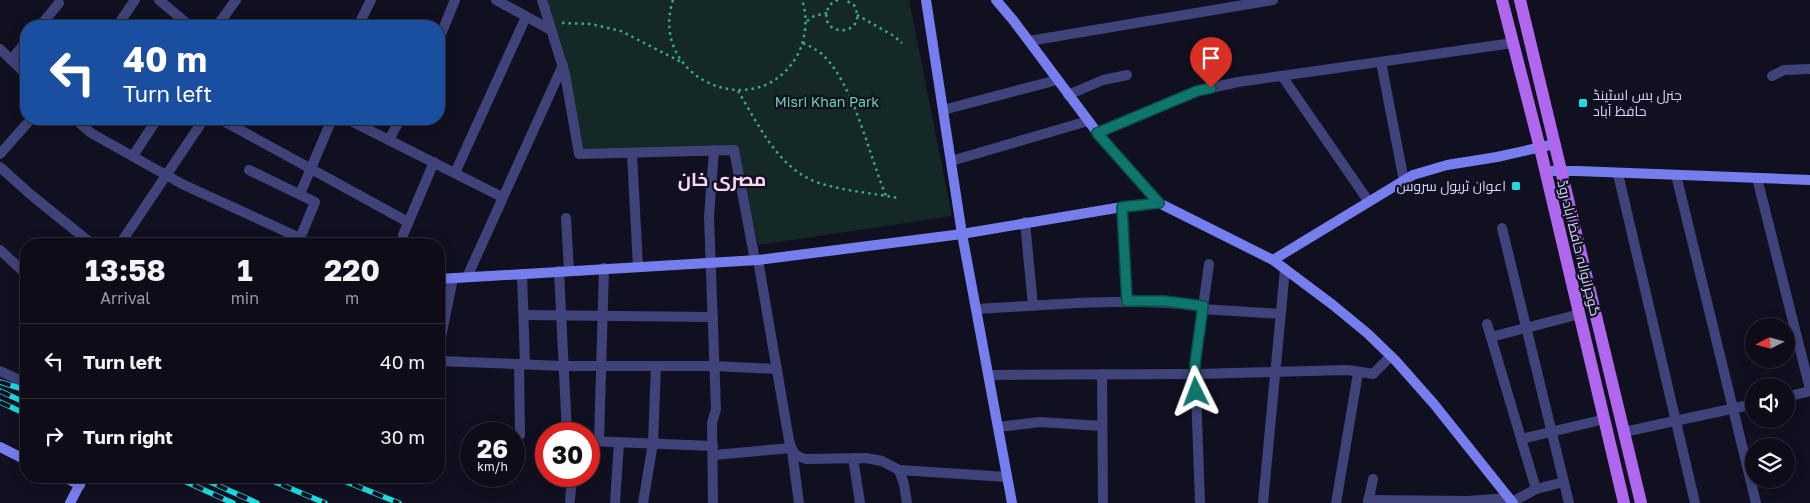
<!DOCTYPE html>
<html lang="en">
<head>
<meta charset="utf-8">
<style>
	body { margin:0; font-family:"Golos Text",Cairo,sans-serif; background:#1b1a25; color:#f1f3f6; height:100vh; display:flex; flex-direction:column; font-size:19px; white-space:nowrap }
	* { box-sizing:border-box; margin:0 }
	p { font-size:16px; color:#9a9ba2 }
	.icon { flex:none; width:28px; height:28px; fill:none; stroke:currentColor; stroke-width:2; stroke-linecap:round; stroke-linejoin:round }
	.map { position:relative; flex:1; overflow:hidden }
	.drawer { position:absolute; left:20px; top:238px; width:425px; height:245px; display:flex; flex-direction:column; background:#0d0c18; border-radius:20px; box-shadow:0 2px 12px #0003,0 0 0 1px #2d2c37 }
	.drawer>* { flex:none }
	.banner { position:absolute; left:20px; top:20px; width:425px; height:105px; border-radius:20px; box-shadow:0 2px 12px #0003,0 0 0 1px #2d2c37; background:#1a4fa0; color:#fff; overflow:hidden }
	.needle { width:32px; rotate:264deg }
	.tools { position:absolute; left:1745px; top:318px; display:grid; gap:10px }
	.tools a { display:grid; place-items:center; width:50px; height:50px; border-radius:50%; background:#0d0c18; box-shadow:0 2px 12px #0003,0 0 0 1px #2d2c37; font-size:25px }
	.speed { position:absolute; left:460px; top:422px; display:flex; gap:10px; font-size:25px; font-weight:700; text-align:center }
	.speed>* { display:grid; place-content:center; width:65px; height:65px; border-radius:50%; background:#0d0c18; box-shadow:0 2px 12px #0003,0 0 0 1px #2d2c37; line-height:1 }
	.speed small { font-size:12px; font-weight:400 }
	.speed .limit { border:8px solid #d22; background:#fff; color:#111 }
	.pin { position:absolute; display:grid; place-items:center; width:42px; height:42px; color:#fff; margin:-51px -21px; border-radius:50% 50% 50% 0; rotate:-45deg; box-shadow:0 0 5px #0007 }
	.pin .icon { rotate:45deg }
	.me { position:absolute; width:55px; margin:-28px; rotate:357deg; stroke-linejoin:round; filter:drop-shadow(0 0 4px #0008) }
	.turn { display:flex; align-items:center; gap:18px; height:105px; padding:0 20px; font-size:22px }
	.turn .icon { width:65px; height:65px; stroke-width:2.5 }
	.turn b { display:block; font-size:35px; line-height:42px }
	.eta { display:flex; justify-content:space-evenly; align-items:center; height:85px; text-align:center }
	.eta b { font-size:30px; font-weight:700; line-height:35px }
	ul { padding:0; list-style:none }
	li { display:flex; align-items:center; gap:15px; height:75px; padding:0 20px; border-top:1px solid #2d2c37 }
	li div { flex:1 }
	li b { display:block; font-size:19px }
	li em { font-style:normal }
	.map>svg:first-child { display:block }
	.green { fill:#142926 }
	.lines { fill:none; stroke-linecap:round; stroke-linejoin:round }
	.path { stroke:#3ca596; stroke-width:2.5; stroke-dasharray:2.5 4; stroke-linecap:butt }
	.street { stroke:#404379; stroke-width:10 }
	.secondary { stroke:#767eee; stroke-width:10 }
	.primary { stroke:#af68ed; stroke-width:12 }
	.rail-casing { stroke:#1bdcdf; stroke-width:5.5 }
	.rail { stroke:#111020; stroke-width:4; stroke-dasharray:11; stroke-linecap:butt }
	.route-casing { stroke:#0a4d48; stroke-width:12 }
	.route { stroke:#0f766e; stroke-width:9 }
	.poi-dot { fill:#1bdcdf; stroke:#111020; stroke-width:2 }
	.labels { text-anchor:middle; stroke-width:4.5; stroke-linejoin:round; paint-order:stroke }
	.poi-label { font-size:14px; fill:#d5d4fa; stroke:#111020; text-anchor:start }
	.park-label { font-size:14px; fill:#69d1ae; stroke:#111020 }
	.street-label { font-size:14px; fill:#d5d4fa; stroke:#111020 }
	.district-label { font-size:19px; font-weight:bold; fill:#fad6f0; stroke:#111020 }
</style>
</head>
<body>
<div class="map">
<svg width="1810" height="503" viewBox="0 0 1810 503">
	<rect width="100%" height="100%" fill="#111020"/>
	<!-- green -->
	<polygon class="green" points="547,0 909,0 952,216 758,245 737,147 583,149 567,67"/>
	<g class="lines">
		<!-- path -->
		<g class="path">
			<path d="M673,0C647,81 762,127 799,52C806,36 808,17 802,0"/>
			<path d="M838,0C832,2 829,5 827,11C820,39 870,36 854,5L845,0"/>
			<polyline points="857,15 894,36 902,43"/>
			<polyline points="807,21 814,16 827,13"/>
			<polyline points="562,23 591,24 621,31 681,62"/>
			<path d="M803,43C810,46 817,50 823,55C854,85 869,155 886,196"/>
			<path d="M738,91C759,125 778,169 819,183C844,191 872,193 898,198"/>
		</g>
		<!-- street -->
		<g class="street">
			<polyline points="159,0 190,26"/>
			<polyline points="496,0 551,30"/>
			<polyline points="542,0 565,74 579,154 734,150 755,260"/>
			<polyline points="40,26 59,3"/>
			<polyline points="117,26 135,0"/>
			<polyline points="217,26 236,0"/>
			<polyline points="358,26 371,0"/>
			<polyline points="439,39 455,0"/>
			<polyline points="1029,41 1273,0"/>
			<polyline points="0,49 26,74"/>
			<polyline points="11,60 26,42"/>
			<polyline points="1381,62 1404,181"/>
			<polyline points="1282,76 1369,202"/>
			<polyline points="1772,76 1784,70 1810,69"/>
			<polyline points="1068,95 1103,80 1127,75"/>
			<polyline points="943,110 1057,80"/>
			<polyline points="75,119 91,133 182,184 300,238"/>
			<polyline points="220,119 408,222"/>
			<polyline points="347,119 502,197"/>
			<polyline points="1097,133 1197,91 1238,82 1513,43"/>
			<polyline points="389,140 400,119"/>
			<polyline points="0,154 31,119"/>
			<polyline points="632,154 638,267"/>
			<polyline points="133,156 157,119"/>
			<polyline points="951,161 1088,121"/>
			<polyline points="0,167 30,194 92,244"/>
			<polyline points="249,170 315,202 298,243"/>
			<polyline points="455,173 526,17"/>
			<polyline points="1618,174 1695,503"/>
			<polyline points="1676,175 1756,503"/>
			<polyline points="1757,178 1810,389"/>
			<polyline points="300,194 332,119"/>
			<polyline points="1122,207 1127,301"/>
			<polyline points="566,218 569,271"/>
			<polyline points="1025,222 1033,306"/>
			<polyline points="1502,228 1569,503"/>
			<polyline points="403,235 434,162"/>
			<polyline points="120,244 204,119"/>
			<polyline points="213,244 213,243"/>
			<polyline points="0,250 26,274"/>
			<path d="M758,260L789,440C792,451 794,456 806,459L866,458L882,461L899,470L1007,477"/>
			<polyline points="559,271 567,434"/>
			<polyline points="522,274 525,364"/>
			<polyline points="467,277 563,65"/>
			<path d="M977,309C1052,305 1127,297 1203,306"/>
			<polyline points="1202,309 1280,314"/>
			<polyline points="524,315 713,317"/>
			<polyline points="1487,324 1536,489"/>
			<polyline points="1491,337 1580,314"/>
			<polyline points="439,347 453,278"/>
			<polyline points="439,361 563,366 714,366 777,369"/>
			<polyline points="519,364 520,435"/>
			<polyline points="0,371 26,383"/>
			<polyline points="1102,374 1103,503"/>
			<polyline points="989,375 1196,374 1348,370 1373,374 1391,356"/>
			<polyline points="1786,397 1810,391"/>
			<polyline points="998,427 1040,422 1102,426"/>
			<polyline points="1624,432 1754,404"/>
			<polyline points="1521,439 1605,419"/>
			<polyline points="589,441 713,446"/>
			<polyline points="599,441 604,268"/>
			<polyline points="792,451 799,503"/>
			<polyline points="714,455 791,448"/>
			<polyline points="853,458 860,503"/>
			<polyline points="899,470 904,484 907,503"/>
			<polyline points="570,500 572,476"/>
			<polyline points="1368,500 1467,501 1509,498"/>
			<polyline points="1512,502 1536,489 1564,482"/>
			<polyline points="615,503 619,442"/>
			<polyline points="643,503 653,443 656,366"/>
			<polyline points="713,503 712,423 716,409 709,217 714,150"/>
			<polyline points="1200,503 1195,364 1209,264"/>
			<polyline points="1263,503 1285,269"/>
			<polyline points="1336,503 1358,373"/>
			<polyline points="1368,503 1373,479"/>
		</g>
		<!-- secondary -->
		<g class="secondary">
			<polyline points="926,0 962,234 1012,503"/>
			<polyline points="996,0 1013,20 1102,139 1159,203 1273,260 1333,305 1367,333 1395,360 1434,404 1513,503"/>
			<polyline points="1545,171 1577,171 1810,180"/>
			<polyline points="1273,260 1413,175 1447,165 1497,157 1555,144"/>
			<polyline points="439,279 758,260 962,234 1122,207 1159,203"/>
			<polyline points="0,447 26,460"/>
			<polyline points="62,476 80,485"/>
			<polyline points="70,503 84,476"/>
		</g>
		<!-- primary -->
		<g class="primary">
			<polyline points="1502,0 1540,148 1624,503"/>
			<polyline points="1520,0 1641,503"/>
		</g>
		<!-- rail casing -->
		<g class="rail-casing">
			<g id="rail">
				<polyline points="0,382 26,390"/>
				<polyline points="0,391 26,403"/>
				<polyline points="0,402 26,414"/>
				<polyline points="173,476 233,503"/>
				<polyline points="197,476 257,503"/>
				<polyline points="261,476 325,503"/>
				<polyline points="332,476 399,503"/>
			</g>
		</g>
		<!-- rail -->
		<use href="#rail" class="rail"/>
	</g>
	<g class="lines">
		<!-- route casing -->
		<g class="route-casing">
			<polyline id="route" points="1196,392 1195,364 1203,306 1164,301 1127,301 1122,207 1159,203 1097,133 1197,91 1211,88"/>
		</g>
		<!-- route -->
		<use href="#route" class="route"/>
	</g>
	<!-- markers -->
	<g class="poi-dot">
		<rect x="1578" y="98" width="10" height="10" rx="2.5"/>
		<rect x="1511" y="181" width="10" height="10" rx="2.5"/>
	</g>
	<g class="labels">
		<!-- poi labels -->
		<g class="poi-label">
			<text x="1593" y="100">جنرل بس اسٹینڈ<tspan x="1593" dy="16">حافظ آباد</tspan></text>
			<text x="1506" y="191" text-anchor="end">اعوان ٹریول سروس</text>
		</g>
		<!-- park labels -->
		<g class="park-label">
			<text x="827" y="107">Misri Khan Park</text>
		</g>
		<!-- street labels -->
		<g class="street-label">
			<text transform="translate(1579 248) rotate(76)" y="5">گوجرانوالہ حافظ آباد روڈ</text>
		</g>
		<!-- district labels -->
		<g class="district-label">
			<text x="722" y="186">مصری خان</text>
		</g>
	</g>
</svg>
<div class="tools">
<a><svg class="needle" viewBox="-14 -14 28 28"><path d="M0-13l5 13h-10z" fill="#e53935"/><path d="M0 13l5-13h-10z" fill="#9a9ba2"/></svg></a>
<a><svg class="icon" aria-label="sound" viewBox="0 0 24 24"><path d="M4 9h4l5-4v14l-5-4H4zM17 9q2 3 0 6"/></svg></a>
<a><svg class="icon" aria-label="layers" viewBox="0 0 24 24"><path d="M12 4l9 5-9 5-9-5zM3 14l9 5 9-5"/></svg></a>
</div>
<div class="speed"><div>26<small>km/h</small></div><div class="limit">30</div></div>
<div class="pin" style="left:1211px;top:88px;background:#d93025"><svg class="icon" aria-label="arrive" viewBox="0 0 24 24"><path d="M6 21V4h12l-3 4 3 4H6"/></svg></div>
<svg class="me" style="left:1196px;top:392px" viewBox="-20 -20 40 40"><path d="M0-17L14 15 0 8-14 15z" fill="#0f766e" stroke="#fff" stroke-width="4"/></svg>
<div class="banner">
<div class="turn"><svg class="icon" aria-label="left" viewBox="0 0 24 24"><path d="M17 20v-9H6M10 6l-5 5 5 5"/></svg><div><b>40 m</b>Turn left</div></div>
</div>
<section class="drawer">
<div class="eta">
<div><b>13:58</b><p>Arrival</p></div>
<div><b>1</b><p>min</p></div>
<div><b>220</b><p>m</p></div>
</div>
<ul>
<li><svg class="icon" aria-label="left" viewBox="0 0 24 24"><path d="M17 20v-9H6M10 6l-5 5 5 5"/></svg><div><b>Turn left</b></div><em>40 m</em></li>
<li><svg class="icon" aria-label="right" viewBox="0 0 24 24"><path d="M7 20v-9h11M14 6l5 5-5 5"/></svg><div><b>Turn right</b></div><em>30 m</em></li>
</ul>
</section>
</div>
</body>
</html>
